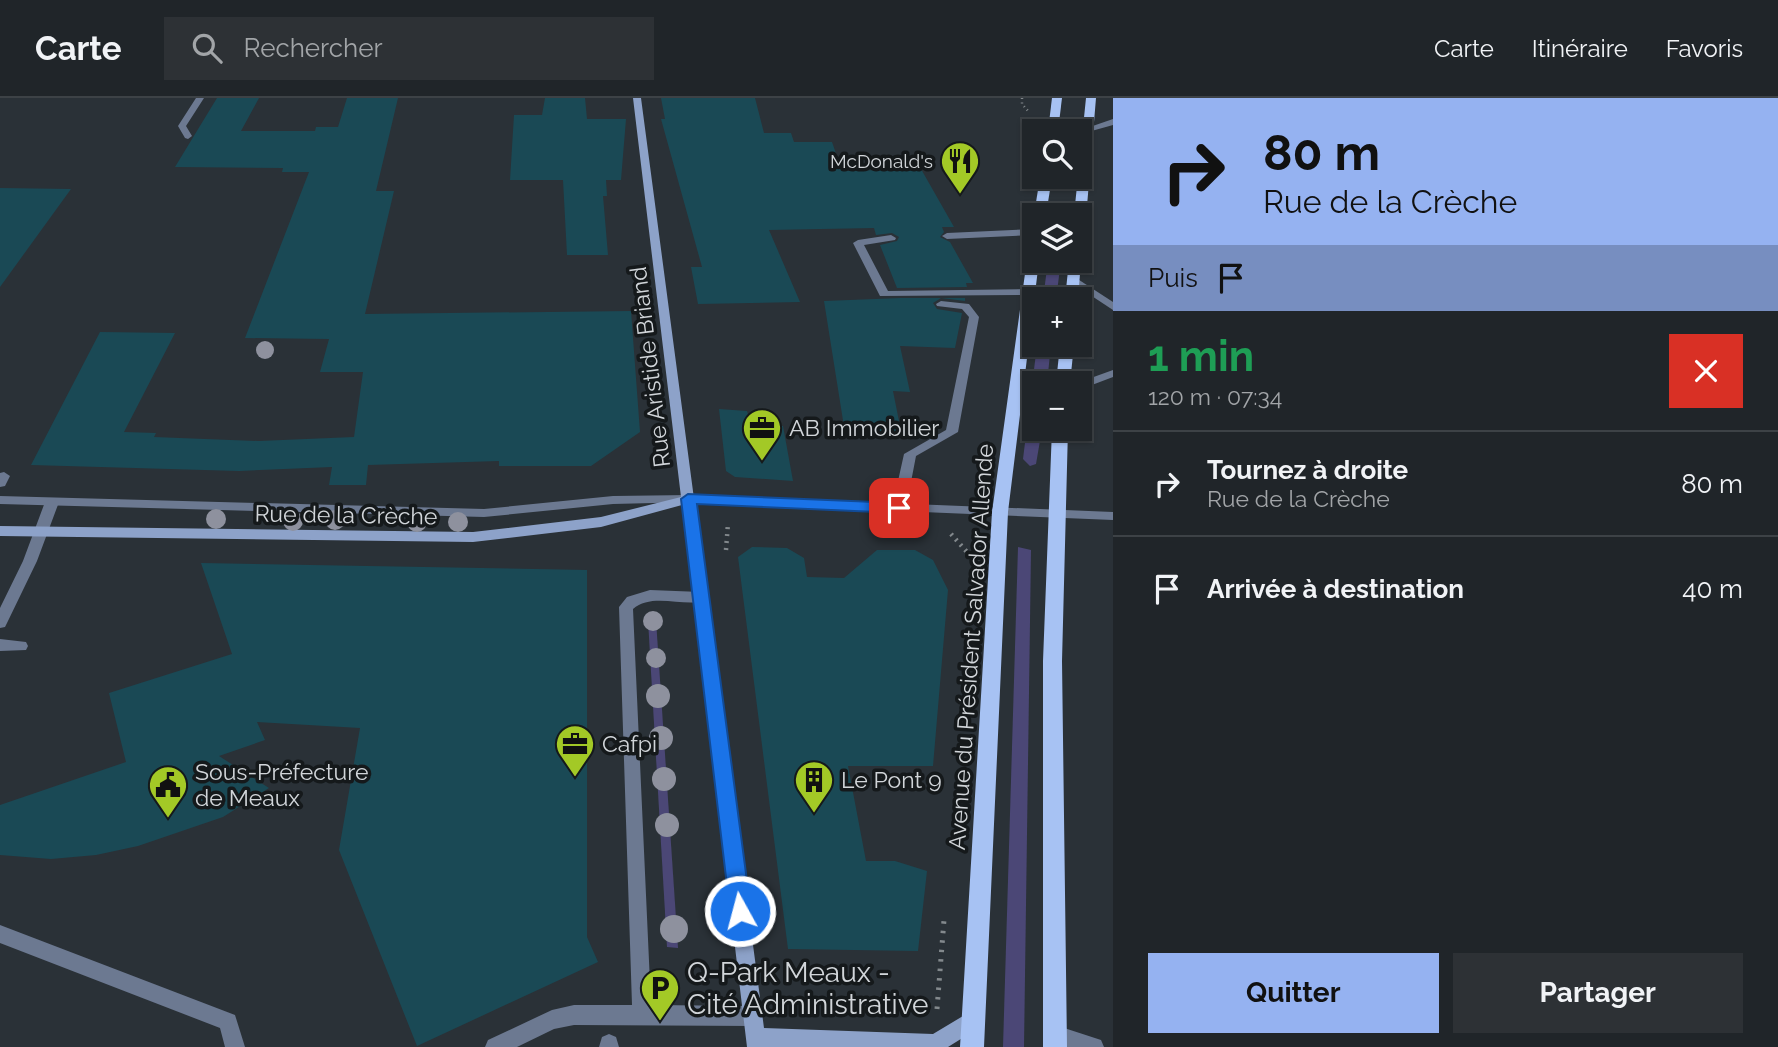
<!DOCTYPE html>
<html lang="fr">
<head>
<meta charset="utf-8">
<style>
	body { margin:0; font-family:Raleway,sans-serif; background:#2d3135; color:#f1f3f6; height:100vh; display:flex; flex-direction:column; font-size:26px; white-space:nowrap }
	* { box-sizing:border-box; margin:0 }
	p { font-size:23px; color:#a2a5a8 }
	.icon { flex:none; width:38px; height:38px; fill:none; stroke:currentColor; stroke-width:2; stroke-linecap:round; stroke-linejoin:round }
	.map { position:relative; flex:1; overflow:hidden }
	.sheet { display:flex; flex-direction:column; background:#202529; width:665px }
	.sheet>* { flex:none }
	.top-card { background:#95b2f1; color:#111; overflow:hidden }
	.buttons { position:absolute; left:1022px; top:21px; display:grid; gap:14px }
	.buttons a { display:grid; place-items:center; width:70px; height:70px; border-radius:0px; background:#202529; box-shadow:0 2px 5px #0004,0 0 0 2px #3d4246; font-size:35px }
	.pin { position:absolute; display:grid; place-items:center; width:60px; height:60px; color:#fff; margin:-30px; border-radius:14px; box-shadow:0 4px 10px #0006 }
	.me { position:absolute; width:77px; margin:-38px; rotate:353deg; stroke-linejoin:round; filter:drop-shadow(0 0 5px #0008) }
	.turn { display:flex; align-items:center; gap:24px; height:147px; padding:0 35px; font-size:32px }
	.turn .icon { width:91px; height:91px; stroke-width:2.5 }
	.turn b { display:block; font-size:49px; line-height:60px }
	.then { display:flex; align-items:center; height:66px; padding:0 35px; background:#0003; gap:14px; font-size:26px }
	.round { display:grid; place-items:center; flex:none; width:74px; height:74px; border-radius:0px; background:#2d3135 }
	.head { display:flex; align-items:center; justify-content:space-between; height:119px; padding:0 35px }
	h1 { font-size:42px; font-weight:700; line-height:52px; color:#1e9e55 }
	.cta { display:flex; gap:14px; margin-top:auto; padding:14px 35px }
	.cta a { flex:1; height:80px; border-radius:0px; background:#95b2f1; color:#111; font-size:28px; font-weight:700; line-height:80px; text-align:center }
	.cta a+a { background:#2d3135; color:#f1f3f6 }
	ul { padding:0; list-style:none }
	li { display:flex; align-items:center; gap:21px; height:105px; padding:0 35px; border-top:2px solid #3d4246 }
	li div { flex:1 }
	li b { display:block; font-size:26px }
	li em { font-style:normal }
	header { display:flex; align-items:center; gap:42px; box-sizing:border-box; height:98px; padding:0 35px; background:#202529; border-bottom:2px solid #3d4246 }
	header strong { font-size:33px }
	nav { display:flex; gap:38px; margin-inline-start:auto; font-size:24px }
	.search { width:490px; height:63px; background:#2d3135; display:flex; align-items:center; gap:18px; box-sizing:border-box; padding:0 24px; border-radius:0px; color:#a2a5a8; font-size:26px }
	main { display:flex; flex:1; min-height:0 }
	.map>svg:first-child { display:block }
	.green { fill:#4b4776 }
	.building { fill:#1a4955 }
	.lines { fill:none; stroke-linecap:round; stroke-linejoin:round }
	.path-far2 { stroke:#83898d; stroke-width:2.5; stroke-dasharray:1 3.5; stroke-linecap:butt }
	.path-far1 { stroke:#83898d; stroke-width:4.5; stroke-dasharray:2 5; stroke-linecap:butt }
	.path { stroke:#83898d; stroke-width:5; stroke-dasharray:2.5 7; stroke-linecap:butt }
	.lane { fill:#6c7991; fill-rule:evenodd }
	.street { fill:#6c7991; fill-rule:evenodd }
	.secondary { fill:#8da2c9; fill-rule:evenodd }
	.primary { fill:#a7c2f3; fill-rule:evenodd }
	.tree { fill:#8e919e }
	.route { fill:#1a73e8; stroke:#114b97; stroke-width:2 }
	.labels { text-anchor:middle; stroke-width:7; stroke-linejoin:round; paint-order:stroke }
	.far-poi-label { font-size:19px; fill:#d1d5d9; stroke:#15191b; text-anchor:end }
	.street-label { font-size:23px; fill:#d1d5d9; stroke:#15191b }
	.poi-label { font-size:23px; fill:#d1d5d9; stroke:#15191b; text-anchor:start }
	.near-poi-label { font-size:28px; fill:#d1d5d9; stroke:#15191b; text-anchor:start }
</style>
</head>
<body>
<header>
<strong>Carte</strong>
<div class="search"><svg class="icon" aria-label="search" viewBox="0 0 24 24"><circle cx="10" cy="10" r="6"/><path d="M15 15l6 6"/></svg>Rechercher</div>
<nav><a>Carte</a><a>Itinéraire</a><a>Favoris</a></nav>
</header>
<main>
<div class="map">
<svg width="1113" height="949" viewBox="0 0 1113 949">
	<rect width="100%" height="100%" fill="#2a3137"/>
	<!-- green -->
	<g class="green">
		<polygon points="1048,163 1061,163 1056,201 1043,201"/>
		<polygon points="1037,247 1051,247 1047,285 1034,285 1034,331 1042,331 1036,366 1030,368 1023,361"/>
		<polygon points="1018,449 1031,452 1024,949 1003,949"/>
		<polygon points="648,522 656,522 678,850 667,849"/>
	</g>
	<!-- building -->
	<g class="building">
		<polygon points="217,0 259,0 241,33 315,33 316,29 338,29 347,0 398,0 376,93 394,93 365,216 631,213 640,334 591,368 499,368 499,363 368,367 366,387 329,387 332,369 239,373 31,367 100,234 175,235 124,334 156,335 154,339 259,343 354,339 363,274 320,274 329,241 245,240 309,74 282,74 283,70 175,69"/>
		<polygon points="545,0 585,0 587,21 626,21 621,82 606,82 607,98 603,98 608,157 567,157 563,82 510,82 514,17 542,17"/>
		<polygon points="661,0 755,0 764,35 791,35 794,44 832,44 842,73 921,71 954,129 942,129 944,134 940,139 950,144 973,185 966,185 967,189 897,190 880,147 897,143 899,139 892,135 876,137 874,130 769,132 800,204 698,206 691,169 702,169 661,21 665,21"/>
		<polygon points="0,90 71,91 0,189"/>
		<polygon points="901,200 965,200 965,203 941,200 933,205 937,211 962,215 955,250 900,248 910,294 893,293 902,338 845,335 824,203"/>
		<polygon points="719,311 747,313 751,327 783,328 793,383 735,379 726,373"/>
		<polygon points="752,449 787,450 804,460 807,479 844,480 877,452 915,452 933,462 948,492 933,668 848,668 866,763 895,763 927,773 918,853 788,851 738,459"/>
		<polygon points="201,465 587,472 587,839 598,864 417,948 339,752 360,630 257,624 265,642 219,658 269,690 223,719 138,748 96,757 51,761 0,757 0,707 126,664 109,595 232,556"/>
	</g>
	<g class="lines">
		<!-- path-far2 -->
		<polyline class="path-far2" points="1022,0 1022,6 1029,14"/>
		<!-- path-far1 -->
		<g class="path-far1">
			<polyline points="951,436 968,455"/>
			<polyline points="726,452 728,425"/>
		</g>
		<!-- path -->
		<polyline class="path" points="937,911 944,822"/>
		<!-- lane -->
		<g class="lane">
			<polygon points="196,0 204,0 186,28 192,38 188,41 185,40 178,28"/>
			<polygon points="1113,21 1113,27 1088,34 1084,31"/>
			<polygon points="1034,131 1034,137 947,141 942,138 947,135"/>
			<polygon points="891,137 896,140 895,142 864,147 888,193 1028,191 1033,194 1028,197 880,198 853,145 858,142"/>
			<polygon points="1073,178 1113,204 1113,212 1069,183 1069,179"/>
			<polygon points="941,203 969,206 979,219 958,334 916,358 906,410 899,414 892,410 904,356 946,332 969,219 962,211 937,208 936,206"/>
			<polygon points="1113,272 1113,279 1084,290 1080,291 1080,285 1077,285"/>
			<polygon points="4,374 10,378 5,388 0,389 0,375"/>
			<polygon points="689,397 694,398 696,401 694,404 613,406 484,419 0,406 0,398 484,411 613,398"/>
			<path d="M650,492L701,494L708,499C695,514 654,492 633,511L651,907L753,908L760,911L763,918L760,925L753,928L574,927L554,931L517,949H485L488,942L552,912L574,907H632L619,509L627,499Z"/>
			<polygon points="0,541 26,544 28,548 26,552 0,553"/>
			<polygon points="0,827 235,917 245,949 225,949 220,930 0,845"/>
			<polygon points="609,936 616,939 619,949 599,949 602,939"/>
		</g>
		<!-- street -->
		<g class="street">
			<polygon points="689,397 1113,414 1113,422 684,404 682,401 684,398"/>
			<polygon points="52,400 59,404 37,463 7,525 5,529 0,530 0,510 23,463 45,404"/>
			<polygon points="1055,927 1101,942 1104,949 1062,949 1048,944 1045,937 1048,930"/>
		</g>
		<!-- secondary -->
		<polygon class="secondary" points="633,0 641,0 764,930 933,936 973,912 980,915 983,922 980,929 948,949 747,949 682,407 601,429 473,444 0,438 0,428 473,434 601,419 681,399"/>
		<!-- primary -->
		<g class="primary">
			<polygon points="1052,0 1062,0 1058,33 1048,33"/>
			<polygon points="1086,0 1096,0 1086,120 1080,124 1080,117 1074,117"/>
			<polygon points="1040,79 1052,79 1046,117 1034,117"/>
			<polygon points="1034,150 1034,163 1039,163 1008,414 984,949 960,949 992,414 1028,154"/>
			<polygon points="1080,161 1081,163 1078,201 1065,201 1069,163"/>
			<polygon points="1060,247 1074,247 1070,285 1056,285"/>
			<polygon points="1052,331 1068,331 1062,563 1067,949 1043,949 1043,563"/>
		</g>
	</g>
	<!-- trees -->
	<g class="tree">
		<circle cx="265" cy="252" r="9"/>
		<circle cx="216" cy="421" r="10"/>
		<circle cx="335" cy="422" r="10"/>
		<circle cx="293" cy="423" r="10"/>
		<circle cx="417" cy="424" r="10"/>
		<circle cx="458" cy="424" r="10"/>
		<circle cx="653" cy="523" r="10"/>
		<circle cx="656" cy="560" r="10"/>
		<circle cx="658" cy="598" r="12"/>
		<circle cx="661" cy="640" r="12"/>
		<circle cx="664" cy="681" r="12"/>
		<circle cx="667" cy="727" r="12"/>
		<circle cx="674" cy="831" r="14"/>
	</g>
	<!-- route -->
	<polygon class="route" points="688,396 899,405 907,410 899,415 697,406 751,813 748,820 740,823 733,820 730,813 681,401"/>
	<!-- icons -->
	<defs>
		<g id="restaurant-pin" transform="scale(2.0125)"><path d="M0 17L-7.5 6A9.5 9.5 0 1 1 7.5 6Z" fill="#a3c926" stroke="#15191b"/><path d="M-5-6h1v4h1v-4h1v4h1v-4h1v5L-1.5 .5V6h-2V.5L-5-1ZM5-6V6H3V1.5H1.5Q1.5-4 5-6Z" fill="#111"/></g>
		<g id="office-pin" transform="scale(2.0125)"><path d="M0 17L-7.5 6A9.5 9.5 0 1 1 7.5 6Z" fill="#a3c926" stroke="#15191b"/><path d="M-6-3h4V-5.5h4V-3h4V5H-6ZM-1-4.5V-3h2v-1.5ZM-6 0V1H6V0Z" fill="#111"/></g>
		<g id="building-pin" transform="scale(2.0125)"><path d="M0 17L-7.5 6A9.5 9.5 0 1 1 7.5 6Z" fill="#a3c926" stroke="#15191b"/><path d="M-4-6H4V6H1V3H-1V6H-4ZM-2.5-4.3h1.7v1.8h-1.7ZM.8-4.3h1.7v1.8H.8ZM-2.5-1h1.7V.8h-1.7ZM.8-1h1.7V.8H.8Z" fill="#111"/></g>
		<g id="civic-pin" transform="scale(2.0125)"><path d="M0 17L-7.5 6A9.5 9.5 0 1 1 7.5 6Z" fill="#a3c926" stroke="#15191b"/><path d="M-.6-6.5H3V-4.5H.6V-3L4-1V1h2V6H-6V1h2V-1L-.6-3ZM-1.2 2.5V6h2.4V2.5Z" fill="#111"/></g>
		<g id="parking-pin" transform="scale(2.0125)"><path d="M0 17L-7.5 6A9.5 9.5 0 1 1 7.5 6Z" fill="#a3c926" stroke="#15191b"/><path d="M-3.5-5.5H1a3.5 3.5 0 0 1 0 7H-1V5.5H-3.5ZM-1-3.4V-.6H.8a1.4 1.4 0 0 0 0-2.8Z" fill="#111"/></g>
	</defs>
	<g fill-rule="evenodd">
		<use href="#restaurant-pin" x="960" y="63"/>
		<use href="#office-pin" x="762" y="330"/>
		<use href="#office-pin" x="575" y="646"/>
		<use href="#building-pin" x="814" y="682"/>
		<use href="#civic-pin" x="168" y="687"/>
		<use href="#parking-pin" x="660" y="890"/>
	</g>
	<g class="labels">
		<!-- far-poi labels -->
		<g class="far-poi-label">
			<text x="933" y="70">McDonald's</text>
		</g>
		<!-- street labels -->
		<g class="street-label">
			<text transform="translate(650 269) rotate(-97)" y="8">Rue Aristide Briand</text>
			<text transform="translate(346 417) rotate(1)" y="8">Rue de la Crèche</text>
			<text transform="translate(971 549) rotate(-86)" y="8">Avenue du Président Salvador Allende</text>
		</g>
		<!-- poi labels -->
		<g class="poi-label">
			<text x="789" y="338">AB Immobilier</text>
			<text x="602" y="654">Cafpi</text>
			<text x="195" y="682">Sous-Préfecture<tspan x="195" dy="26">de Meaux</tspan></text>
			<text x="841" y="690">Le Pont 9</text>
		</g>
		<!-- near-poi labels -->
		<g class="near-poi-label">
			<text x="687" y="884">Q-Park Meaux -<tspan x="687" dy="32">Cité Administrative</tspan></text>
		</g>
	</g>
</svg>
<div class="buttons">
<a><svg class="icon" aria-label="search" viewBox="0 0 24 24"><circle cx="10" cy="10" r="6"/><path d="M15 15l6 6"/></svg></a>
<a><svg class="icon" aria-label="layers" viewBox="0 0 24 24"><path d="M12 4l9 5-9 5-9-5zM3 14l9 5 9-5"/></svg></a>
<a>+</a>
<a>−</a>
</div>
<div class="pin" style="left:899px;top:410px;background:#d93025"><svg class="icon" aria-label="arrive" viewBox="0 0 24 24"><path d="M6 21V4h12l-3 4 3 4H6"/></svg></div>
<svg class="me" style="left:740px;top:813px" viewBox="-20 -20 40 40"><circle r="17" fill="#1a73e8" stroke="#fff" stroke-width="3"/><path d="M0-11L8 9 0 5-8 9z" fill="#fff"/></svg>
</div>
<section class="sheet">
<div class="top-card">
<div class="turn"><svg class="icon" aria-label="right" viewBox="0 0 24 24"><path d="M7 20v-9h11M14 6l5 5-5 5"/></svg><div><b>80 m</b>Rue de la Crèche</div></div>
<div class="then">Puis<svg class="icon" aria-label="arrive" viewBox="0 0 24 24"><path d="M6 21V4h12l-3 4 3 4H6"/></svg></div>
</div>
<div class="head"><div><h1>1 min</h1><p>120 m · 07:34</p></div><a class="round" style="background:#d93025;color:#fff"><svg class="icon" aria-label="close" viewBox="0 0 24 24"><path d="M6 6l12 12M18 6L6 18"/></svg></a></div>
<ul>
<li><svg class="icon" aria-label="right" viewBox="0 0 24 24"><path d="M7 20v-9h11M14 6l5 5-5 5"/></svg><div><b>Tournez à droite</b><p>Rue de la Crèche</p></div><em>80 m</em></li>
<li><svg class="icon" aria-label="arrive" viewBox="0 0 24 24"><path d="M6 21V4h12l-3 4 3 4H6"/></svg><div><b>Arrivée à destination</b></div><em>40 m</em></li>
</ul>
<div class="cta"><a>Quitter</a><a>Partager</a></div>
</section>
</main>
</body>
</html>
